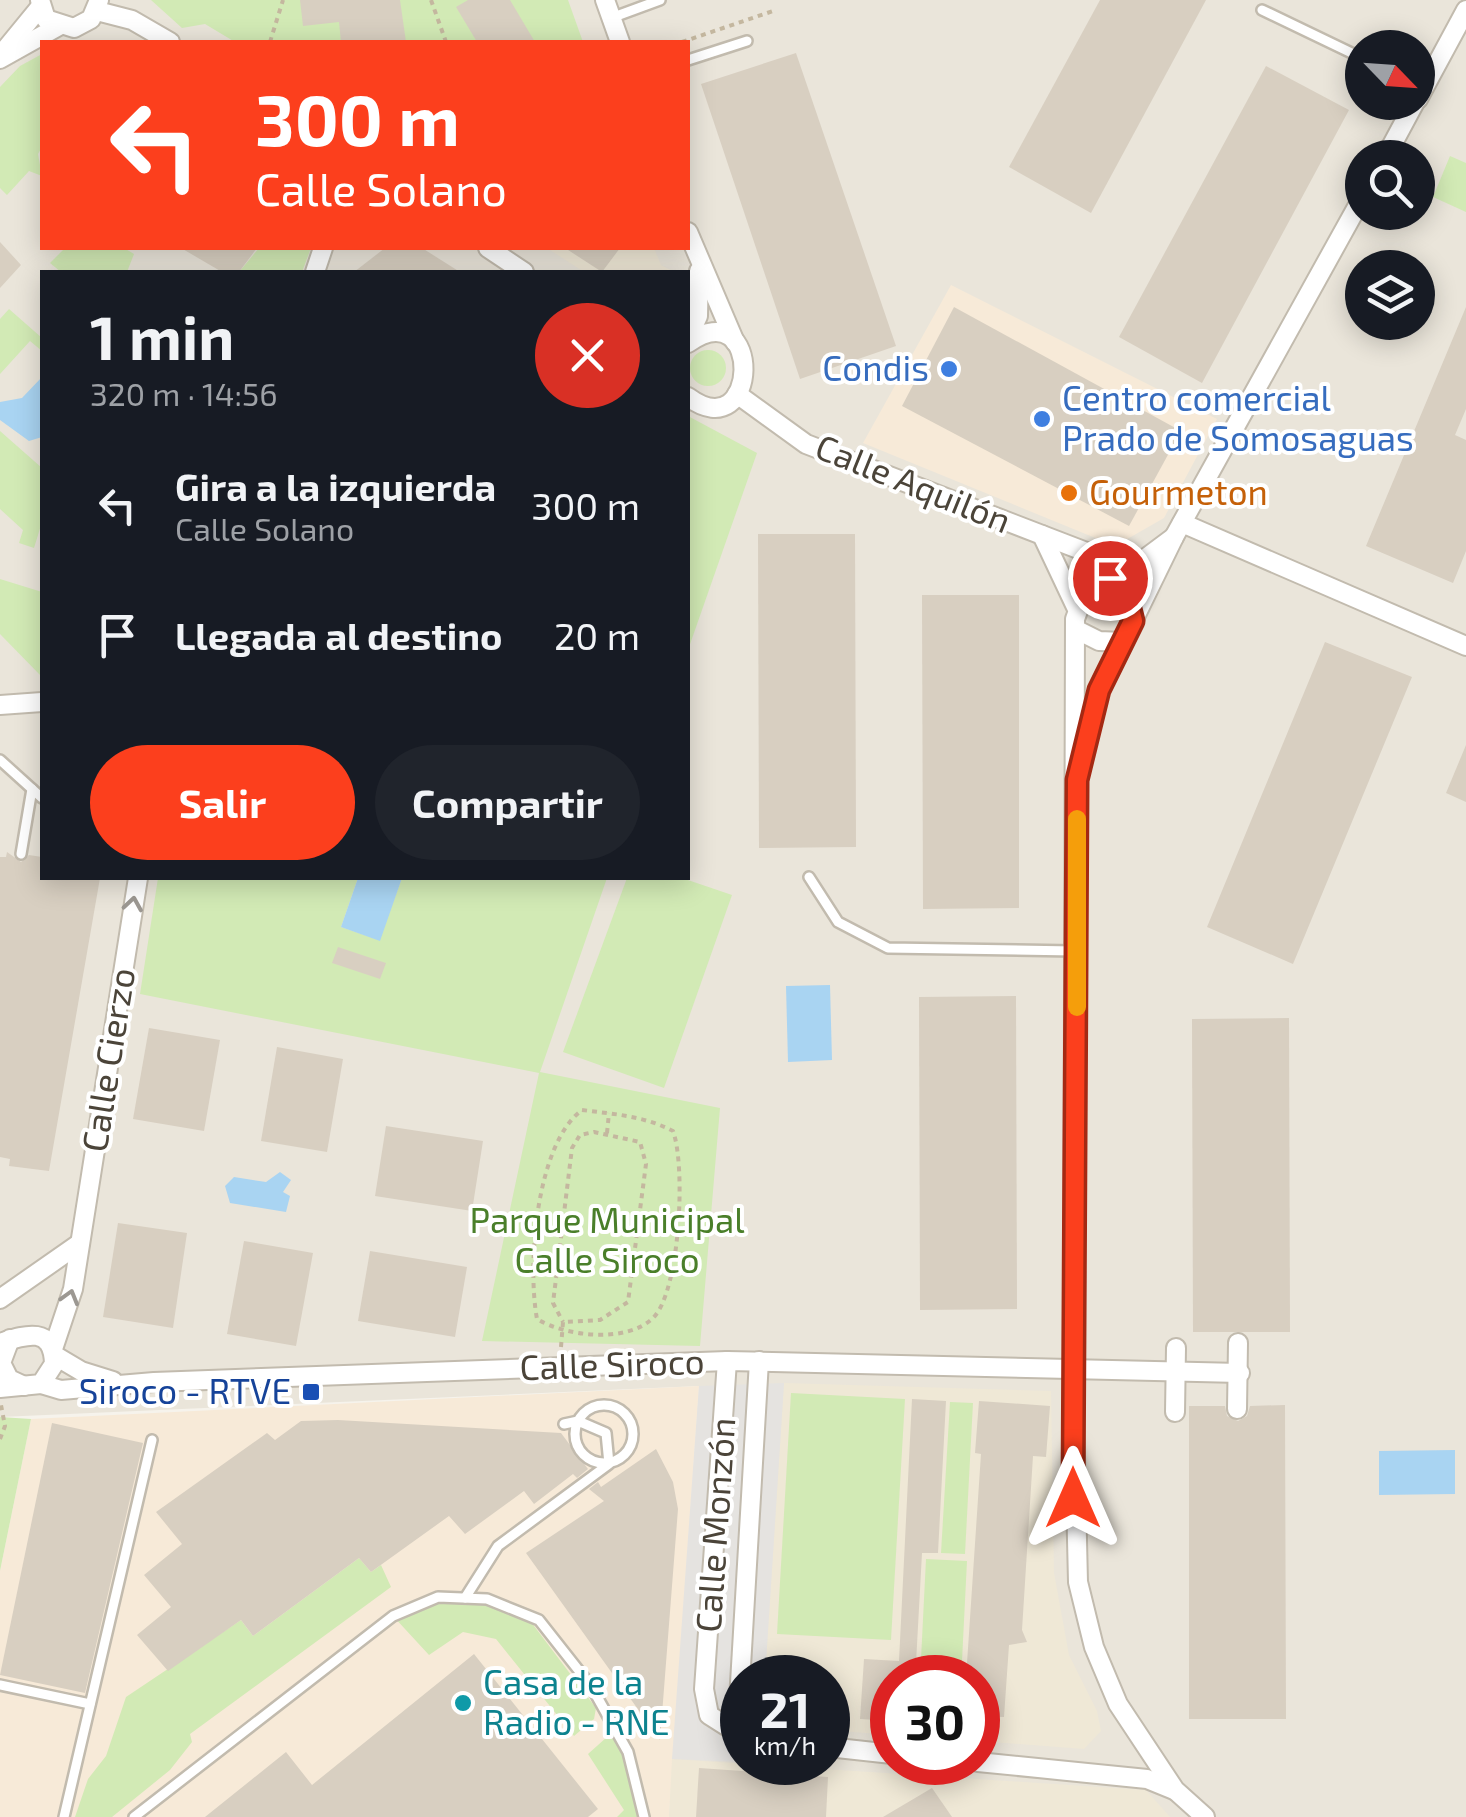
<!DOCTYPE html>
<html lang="es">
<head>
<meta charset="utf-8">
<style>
	body { margin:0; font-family:"Exo 2",sans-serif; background:#20242c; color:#f1f3f6; height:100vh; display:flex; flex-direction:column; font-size:38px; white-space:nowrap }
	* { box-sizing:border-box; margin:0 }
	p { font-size:32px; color:#9ea1a6 }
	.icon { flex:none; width:55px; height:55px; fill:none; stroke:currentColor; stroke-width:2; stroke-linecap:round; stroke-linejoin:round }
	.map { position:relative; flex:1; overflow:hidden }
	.panel { position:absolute; left:40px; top:270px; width:650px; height:610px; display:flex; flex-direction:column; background:#171b24; border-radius:0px; box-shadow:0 5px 25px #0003 }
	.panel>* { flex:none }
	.top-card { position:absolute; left:40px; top:40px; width:650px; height:210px; border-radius:0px; box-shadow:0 5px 25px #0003; background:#fc3f1d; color:#fff; overflow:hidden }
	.needle { width:65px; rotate:115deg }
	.tools { position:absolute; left:1345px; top:30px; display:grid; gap:20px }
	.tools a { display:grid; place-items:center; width:90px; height:90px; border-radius:50%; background:#171b24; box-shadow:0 5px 25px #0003; font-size:50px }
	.speed { position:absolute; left:720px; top:1655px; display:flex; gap:20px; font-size:50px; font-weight:700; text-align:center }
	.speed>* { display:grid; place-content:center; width:130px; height:130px; border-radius:50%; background:#171b24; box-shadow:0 5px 25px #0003; line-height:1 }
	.speed small { font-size:25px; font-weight:400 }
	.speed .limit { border:15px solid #d22; background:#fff; color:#111 }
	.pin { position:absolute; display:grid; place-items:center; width:85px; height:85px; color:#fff; margin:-42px; border:5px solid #fff; border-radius:50%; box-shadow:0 2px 10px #0007 }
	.me { position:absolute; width:110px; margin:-55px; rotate:0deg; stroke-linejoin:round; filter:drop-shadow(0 0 8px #0008) }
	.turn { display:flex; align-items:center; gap:35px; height:210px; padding:0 50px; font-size:45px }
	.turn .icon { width:130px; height:130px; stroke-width:2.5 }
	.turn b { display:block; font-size:70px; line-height:85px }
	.round { display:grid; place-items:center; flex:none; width:105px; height:105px; border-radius:52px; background:#20242c }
	.overview { display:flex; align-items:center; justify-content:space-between; height:170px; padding:0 50px }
	h1 { font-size:60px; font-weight:700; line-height:75px }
	.action { display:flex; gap:20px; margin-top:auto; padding:20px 50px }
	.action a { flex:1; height:115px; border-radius:60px; background:#fc3f1d; color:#fff; font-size:40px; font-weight:700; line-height:115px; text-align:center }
	.action a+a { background:#20242c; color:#f1f3f6 }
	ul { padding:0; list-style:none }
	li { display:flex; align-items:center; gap:30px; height:130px; padding:0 50px }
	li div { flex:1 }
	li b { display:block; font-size:38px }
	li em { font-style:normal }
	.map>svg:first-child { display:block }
	.residential { fill:#eae5da; fill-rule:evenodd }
	.commercial { fill:#f7ead8 }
	.education { fill:#efe8d6 }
	.green { fill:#d2eab5 }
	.parking { fill:#e5e3e0 }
	.water { fill:#a9d4f2 }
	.building { fill:#d8cfc1 }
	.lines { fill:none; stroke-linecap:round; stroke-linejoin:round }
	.service-casing { stroke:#c2bbae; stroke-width:14 }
	.minor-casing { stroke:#c2bbae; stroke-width:22 }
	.path { stroke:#c4b79f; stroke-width:4; stroke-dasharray:5 5; stroke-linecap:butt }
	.service { stroke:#fff; stroke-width:9 }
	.minor { stroke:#fff; stroke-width:18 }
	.oneway { stroke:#9c9892 }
	.route-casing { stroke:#a42913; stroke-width:25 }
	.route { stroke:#fc3f1d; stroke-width:18 }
	.slow { stroke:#f59e0b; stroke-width:18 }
	.shop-dot { fill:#3f7fe0; stroke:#fff; stroke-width:4 }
	.food-dot { fill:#e8710a; stroke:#fff; stroke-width:4 }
	.transit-dot { fill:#1a4fb4; stroke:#fff; stroke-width:4 }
	.culture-dot { fill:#0f9aa8; stroke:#fff; stroke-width:4 }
	.labels { text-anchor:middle; stroke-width:8; stroke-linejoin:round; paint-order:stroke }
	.shop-label { font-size:35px; fill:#366cbe; stroke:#fff; text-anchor:end }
	.street-label { font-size:35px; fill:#4b4439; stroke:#fff }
	.food-label { font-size:35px; fill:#c56008; stroke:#fff; text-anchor:start }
	.park-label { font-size:35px; fill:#4a7f2a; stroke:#fff }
	.transit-label { font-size:35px; fill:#164399; stroke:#fff; text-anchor:end }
	.culture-label { font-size:35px; fill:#0d838f; stroke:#fff; text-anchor:start }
</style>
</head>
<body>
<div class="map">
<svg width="1466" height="1817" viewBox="0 0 1466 1817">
	<rect width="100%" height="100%" fill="#f6f3ec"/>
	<!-- residential -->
	<path class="residential" d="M0,0H1466V1817H669L699,1386L0,1417ZM42,42H688V248H42ZM1362,48H1418V102H1362ZM1362,158H1418V212H1362ZM1362,268H1418V322H1362ZM42,272H688V878H42ZM742,1678H828V1762H742ZM892,1678H978V1762H892Z"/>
	<!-- commercial -->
	<g class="commercial">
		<polygon points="951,285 1217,419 1164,518 1115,546 863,443"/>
		<polygon points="699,1386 669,1817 0,1817 0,1571 31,1419"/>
	</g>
	<!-- education -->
	<g class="education">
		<polygon points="547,248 654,248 661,265 674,272 584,272"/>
		<polygon points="784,1383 1051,1391 1054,1573 1069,1655 1097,1711 1101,1731 1084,1749 978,1741 978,1678 892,1678 892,1735 828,1730 828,1678 765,1678"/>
		<polygon points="672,1759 1146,1790 1170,1817 669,1817"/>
	</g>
	<!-- green -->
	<g class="green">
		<polygon points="151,0 568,0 583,42 235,42 205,24 182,28"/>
		<polygon points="42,54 42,147 38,154 42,176 29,171 7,195 0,188 0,87 20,66"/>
		<polygon points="1450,156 1466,163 1466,212 1433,197"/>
		<polygon points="65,248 124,248 134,254 127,272 61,272 50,263"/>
		<polygon points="259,248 311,248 302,272 239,272"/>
		<polygon points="9,309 42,338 42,351 30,341 0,374 0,319"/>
		<circle cx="708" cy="368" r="18"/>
		<polygon points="688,416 757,453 688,650"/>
		<polygon points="0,431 42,468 42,522 34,548 19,543 23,530 0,509"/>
		<polygon points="0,579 42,592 42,677 0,634"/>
		<polygon points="158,878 358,878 341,927 379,940 402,878 607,878 540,1072 720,1108 700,1346 482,1341 539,1073 140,994"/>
		<polygon points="627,878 682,878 732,895 664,1088 563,1052"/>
		<polygon points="791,1393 905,1399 891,1640 777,1634"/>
		<polygon points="950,1402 973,1403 965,1554 941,1553"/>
		<polygon points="0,1417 31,1419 0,1571"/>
		<polygon points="359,1558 371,1572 381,1565 391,1587 190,1734 192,1742 170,1770 112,1817 75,1817 88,1779 106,1756 126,1697 241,1620 253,1636"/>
		<polygon points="926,1559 967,1561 962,1661 921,1659"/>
		<polygon points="438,1597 487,1599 525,1614 596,1708 594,1719 574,1736 496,1639 463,1632 429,1655 393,1616"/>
		<polygon points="607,1737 622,1741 644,1817 617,1817 624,1810 588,1754"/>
	</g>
	<!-- parking -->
	<polygon class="parking" points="784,1383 765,1677 742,1678 742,1762 672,1759 699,1386"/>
	<!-- water -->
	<g class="water">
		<polygon points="42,377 42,437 29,441 0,420 0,402 22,398"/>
		<polygon points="358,878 402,878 380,941 341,927"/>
		<polygon points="830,985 832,1060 788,1062 786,986"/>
		<polygon points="280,1172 291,1180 283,1192 290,1196 286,1212 230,1203 225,1186 234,1177 266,1182"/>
		<polygon points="1455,1450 1455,1494 1379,1495 1379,1451"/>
	</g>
	<!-- building -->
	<g class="building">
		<polygon points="300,0 400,0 406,42 341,42 339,22 303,26"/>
		<polygon points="468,0 510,0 535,42 477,42 456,7"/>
		<polygon points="1100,0 1206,0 1091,213 1009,167"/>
		<polygon points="796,53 896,346 800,379 701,84"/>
		<polygon points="1266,66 1349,110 1202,383 1119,337"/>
		<polygon points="0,242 21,265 0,288"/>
		<polygon points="181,248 257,248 239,272 222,272"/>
		<polygon points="385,248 422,248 460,272 354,272"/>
		<polygon points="565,248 620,248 602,272"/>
		<polygon points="954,307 1181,431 1129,526 902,406"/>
		<polygon points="1466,307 1466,409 1455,435 1466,440 1466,551 1453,583 1366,546"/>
		<polygon points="758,534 855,534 856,847 759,848"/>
		<polygon points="922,595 1019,595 1019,908 923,909"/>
		<polygon points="1325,642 1412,677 1293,964 1207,927"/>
		<polygon points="1466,745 1466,802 1446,793"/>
		<polygon points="7,852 21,862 29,855 42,857 42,878 100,878 49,1171 9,1166 10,1159 0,1157 0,857 6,857"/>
		<polygon points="338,947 386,963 380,979 332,963"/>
		<polygon points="1016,996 1017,1309 920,1310 919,997"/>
		<polygon points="1289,1018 1290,1332 1193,1332 1192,1019"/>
		<polygon points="149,1028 220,1040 204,1131 133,1119"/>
		<polygon points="277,1047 343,1059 327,1152 261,1141"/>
		<polygon points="386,1126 483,1141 472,1211 375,1196"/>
		<polygon points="118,1223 187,1233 173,1328 103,1317"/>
		<polygon points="244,1241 313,1253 296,1346 227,1334"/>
		<polygon points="370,1251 467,1267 455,1337 358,1321"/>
		<polygon points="912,1399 946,1401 938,1553 922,1553 916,1663 954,1665 954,1678 892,1678 892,1721 860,1719 864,1659 899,1661"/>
		<polygon points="979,1401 1050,1406 1046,1457 1033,1456 1022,1630 1027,1642 1009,1645 1004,1717 978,1716 978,1678 966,1678 981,1454 975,1453"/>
		<polygon points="1285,1405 1286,1719 1189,1719 1189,1406 1225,1406 1227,1416 1238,1421 1247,1416 1250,1406"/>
		<polygon points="338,1420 561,1433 588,1469 577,1478 573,1474 534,1504 524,1491 465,1534 449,1516 371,1572 359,1558 253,1636 241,1620 168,1671 137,1635 171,1607 144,1575 182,1544 156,1512 267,1433 275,1440 301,1421"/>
		<polygon points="52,1423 143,1443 85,1693 0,1675"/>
		<polygon points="656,1449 673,1482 678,1509 660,1740 526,1553 604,1501 589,1489 598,1482 601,1487"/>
		<polygon points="474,1654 598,1809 588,1817 205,1817 286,1752 312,1785"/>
		<polygon points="699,1768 828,1777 826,1817 696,1817"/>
		<polygon points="932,1788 952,1817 883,1817"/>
	</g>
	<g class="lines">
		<!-- service casing -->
		<g class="service-casing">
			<g id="service">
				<polyline points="1262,10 1362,58"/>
				<polyline points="611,18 660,0"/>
				<polyline points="688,60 747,41"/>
				<polyline points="0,760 42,798"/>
				<polyline points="21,854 32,789"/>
				<polyline points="809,877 838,922 888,948 1074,951"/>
				<circle cx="604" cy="1434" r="29"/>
				<polyline points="465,1598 498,1546 609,1464 606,1433 578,1421 564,1424"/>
				<polyline points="0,1685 90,1704"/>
				<polyline points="64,1817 152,1440"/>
				<polyline points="134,1817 393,1616 438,1597 487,1599 539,1620 591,1686 628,1752 644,1817"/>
			</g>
		</g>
		<!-- minor casing -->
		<g class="minor-casing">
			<g id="minor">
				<polyline points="40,0 46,19 74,28 91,19 99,0"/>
				<polyline points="605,0 620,42"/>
				<polyline points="97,11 132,20 170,42"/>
				<polyline points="0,56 41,6"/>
				<polyline points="0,59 59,26"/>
				<polyline points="1418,99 1466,10"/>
				<polyline points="1385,158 1415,102"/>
				<polyline points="688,232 735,342"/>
				<polyline points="488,248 524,272"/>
				<polyline points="315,272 323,248"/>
				<polyline points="688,338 698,316 699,271"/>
				<path d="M688,343C764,290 760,450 688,397"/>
				<polyline points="737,394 806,444 1094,555 1126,593 1133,621 1099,689 1082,758"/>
				<polyline points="1182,523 1466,646"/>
				<polyline points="1042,535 1076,607"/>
				<polyline points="1110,578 1083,597 1075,619 1073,1371 1078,1582 1094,1647 1118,1704 1175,1790 1205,1817"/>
				<polyline points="1115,581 1174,537"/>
				<polyline points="1133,621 1174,537 1362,198"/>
				<polyline points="1077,630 1099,641 1123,642"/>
				<polyline points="0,705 42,702"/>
				<polyline points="0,1299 80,1243"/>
				<polyline points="10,1339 1,1363 9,1379 24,1386"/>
				<path d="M0,1343C25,1335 53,1325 54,1364L41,1384L0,1388"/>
				<polyline points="53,1349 73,1289 138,878"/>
				<polyline points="54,1355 81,1371 113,1381"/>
				<polyline points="727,1361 704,1689 709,1715 742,1736"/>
				<polyline points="41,1384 61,1390 154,1382 727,1361 1240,1373"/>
				<polyline points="1237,1409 1238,1343"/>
				<polyline points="1175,1412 1176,1348"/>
				<polyline points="737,1734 759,1361"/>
				<polyline points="828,1747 892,1754"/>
				<polyline points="978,1762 1147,1779 1174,1790"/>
			</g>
		</g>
		<!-- path -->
		<g class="path">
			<polyline points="431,0 446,42"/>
			<polyline points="270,42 283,0"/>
			<polyline points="682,42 776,10"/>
			<path d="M582,1110C614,1114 644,1116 673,1131C686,1166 680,1292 653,1318C626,1344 565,1336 537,1319C527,1265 536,1144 582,1110Z"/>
			<polyline points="607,1133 609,1113"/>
			<polyline points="561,1347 563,1322 600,1320 628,1302 646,1164 640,1142 594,1132 580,1135 572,1148 553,1303 563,1322"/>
			<polyline points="0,1439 5,1426 1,1405"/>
		</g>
		<!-- service -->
		<use href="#service" class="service"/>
		<!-- minor -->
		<use href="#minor" class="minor"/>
	</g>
	<!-- one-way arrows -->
	<defs><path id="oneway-chevron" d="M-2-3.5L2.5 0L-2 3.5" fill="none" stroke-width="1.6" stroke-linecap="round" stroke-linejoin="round" transform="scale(2.5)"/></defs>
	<g class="oneway">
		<use href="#oneway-chevron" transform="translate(133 904) rotate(-81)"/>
		<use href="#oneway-chevron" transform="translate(70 1297) rotate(-74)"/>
	</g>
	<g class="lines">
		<!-- route casing -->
		<g class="route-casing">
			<polyline id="route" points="1073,1498 1077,780 1099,690 1133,621 1126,593 1110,578"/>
		</g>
		<!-- route -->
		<use href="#route" class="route"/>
		<!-- slow -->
		<polyline class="slow" points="1077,1007 1077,819"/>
	</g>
	<!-- markers -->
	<g class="shop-dot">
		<circle cx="949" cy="369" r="10"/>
		<circle cx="1042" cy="419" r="10"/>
	</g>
	<circle class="food-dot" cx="1069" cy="493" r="10"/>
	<rect class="transit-dot" x="301" y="1382" width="20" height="20" rx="5"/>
	<circle class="culture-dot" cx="463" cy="1703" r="10"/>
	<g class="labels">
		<!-- shop labels -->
		<g class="shop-label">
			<text x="929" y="381">Condis</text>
			<text x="1062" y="411" text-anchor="start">Centro comercial<tspan x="1062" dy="40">Prado de Somosaguas</tspan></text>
		</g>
		<!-- street labels -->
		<g class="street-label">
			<text transform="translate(913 484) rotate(22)" y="12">Calle Aquilón</text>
			<text transform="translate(109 1060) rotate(-81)" y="12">Calle Cierzo</text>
			<text transform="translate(612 1365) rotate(-2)" y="12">Calle Siroco</text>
			<text transform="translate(716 1525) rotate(-86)" y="12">Calle Monzón</text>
		</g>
		<!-- food labels -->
		<g class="food-label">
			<text x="1089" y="505">Gourmeton</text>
		</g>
		<!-- park labels -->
		<g class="park-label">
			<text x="607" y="1233">Parque Municipal<tspan x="607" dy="40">Calle Siroco</tspan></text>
		</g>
		<!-- transit labels -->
		<g class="transit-label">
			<text x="291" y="1404">Siroco - RTVE</text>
		</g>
		<!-- culture labels -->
		<g class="culture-label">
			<text x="483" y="1695">Casa de la<tspan x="483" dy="40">Radio - RNE</tspan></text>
		</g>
	</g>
</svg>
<div class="tools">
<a><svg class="needle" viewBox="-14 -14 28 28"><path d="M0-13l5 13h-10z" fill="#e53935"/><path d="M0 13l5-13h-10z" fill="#9ea1a6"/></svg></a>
<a><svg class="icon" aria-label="search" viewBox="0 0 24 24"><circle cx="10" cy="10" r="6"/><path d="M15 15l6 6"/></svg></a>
<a><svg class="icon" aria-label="layers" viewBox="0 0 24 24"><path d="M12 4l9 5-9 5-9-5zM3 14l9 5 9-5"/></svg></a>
</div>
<div class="speed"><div>21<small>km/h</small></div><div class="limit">30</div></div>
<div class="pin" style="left:1110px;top:578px;background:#d93025"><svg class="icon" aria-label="arrive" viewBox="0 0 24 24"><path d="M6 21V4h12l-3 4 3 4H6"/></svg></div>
<svg class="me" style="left:1073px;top:1498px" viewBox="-20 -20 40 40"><path d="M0-17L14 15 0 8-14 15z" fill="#fc3f1d" stroke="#fff" stroke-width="4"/></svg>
<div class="top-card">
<div class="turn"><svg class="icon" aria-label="left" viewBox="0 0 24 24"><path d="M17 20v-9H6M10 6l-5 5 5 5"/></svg><div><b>300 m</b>Calle Solano</div></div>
</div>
<section class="panel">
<div class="overview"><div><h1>1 min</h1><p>320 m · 14:56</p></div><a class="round" style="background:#d93025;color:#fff"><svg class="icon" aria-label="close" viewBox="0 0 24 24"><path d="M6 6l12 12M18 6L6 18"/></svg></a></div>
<ul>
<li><svg class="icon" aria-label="left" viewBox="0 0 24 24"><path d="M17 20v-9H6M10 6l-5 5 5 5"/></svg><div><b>Gira a la izquierda</b><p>Calle Solano</p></div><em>300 m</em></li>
<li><svg class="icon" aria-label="arrive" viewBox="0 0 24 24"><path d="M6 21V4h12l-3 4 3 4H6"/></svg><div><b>Llegada al destino</b></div><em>20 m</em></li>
</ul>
<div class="action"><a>Salir</a><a>Compartir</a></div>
</section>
</div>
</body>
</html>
